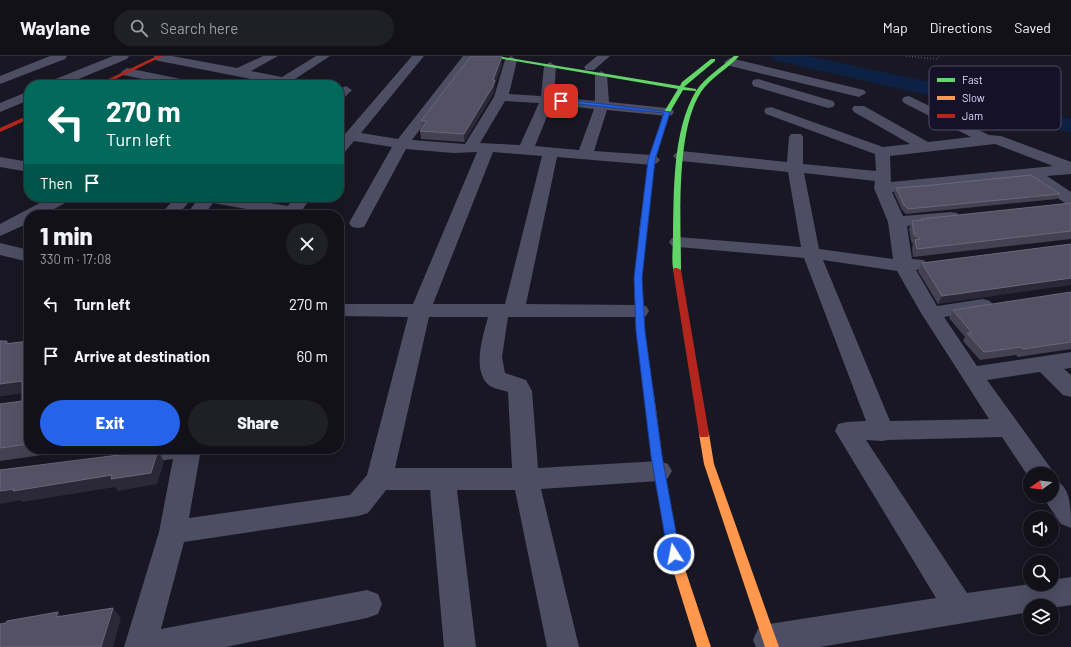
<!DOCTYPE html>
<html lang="en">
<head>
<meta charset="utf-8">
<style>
	body { margin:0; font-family:Barlow,sans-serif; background:#1f1f27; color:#f1f3f6; height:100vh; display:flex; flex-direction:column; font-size:15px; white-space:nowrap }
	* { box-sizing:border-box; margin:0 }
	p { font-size:13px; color:#9c9da2 }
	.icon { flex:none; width:22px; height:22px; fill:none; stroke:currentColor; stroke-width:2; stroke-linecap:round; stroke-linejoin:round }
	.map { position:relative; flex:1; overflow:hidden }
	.details { position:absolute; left:24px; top:154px; width:320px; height:244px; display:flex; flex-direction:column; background:#12111a; border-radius:16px; box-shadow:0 4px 16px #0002,0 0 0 1px #313139 }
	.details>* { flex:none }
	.top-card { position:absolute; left:24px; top:24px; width:320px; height:122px; border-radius:16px; box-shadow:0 4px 16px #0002,0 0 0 1px #313139; background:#00695c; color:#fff; overflow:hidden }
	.needle { width:26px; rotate:255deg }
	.buttons { position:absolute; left:1023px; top:411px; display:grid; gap:8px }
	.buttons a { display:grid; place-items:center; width:36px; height:36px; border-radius:50%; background:#12111a; box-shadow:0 4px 16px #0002,0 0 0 1px #313139; font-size:20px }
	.pin { position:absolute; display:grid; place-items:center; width:34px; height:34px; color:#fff; margin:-17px; border-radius:8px; box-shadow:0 2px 6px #0006 }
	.me { position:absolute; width:44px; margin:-22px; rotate:349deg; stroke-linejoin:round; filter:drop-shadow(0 0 3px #0008) }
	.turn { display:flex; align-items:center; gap:14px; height:84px; padding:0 16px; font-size:18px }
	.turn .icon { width:52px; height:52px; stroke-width:2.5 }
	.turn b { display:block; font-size:28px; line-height:34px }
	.then { display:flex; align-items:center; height:38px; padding:0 16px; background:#0003; gap:8px; font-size:15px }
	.round { display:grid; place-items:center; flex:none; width:42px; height:42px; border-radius:21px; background:#1f1f27 }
	.headline { display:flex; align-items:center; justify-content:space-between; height:68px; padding:0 16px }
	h1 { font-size:24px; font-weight:800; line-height:30px }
	.primary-button { display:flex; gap:8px; margin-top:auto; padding:8px 16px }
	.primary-button a { flex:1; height:46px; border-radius:24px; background:#2563eb; color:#fff; font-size:16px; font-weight:800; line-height:46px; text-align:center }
	.primary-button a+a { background:#1f1f27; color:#f1f3f6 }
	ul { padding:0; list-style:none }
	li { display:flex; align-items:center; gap:12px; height:52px; padding:0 16px }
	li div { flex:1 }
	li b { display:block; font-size:15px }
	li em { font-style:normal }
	header { display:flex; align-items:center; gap:24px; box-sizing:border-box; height:56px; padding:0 20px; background:#12111a; border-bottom:1px solid #313139 }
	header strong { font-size:19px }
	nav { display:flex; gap:22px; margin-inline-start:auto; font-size:14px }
	.search { width:280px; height:36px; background:#1f1f27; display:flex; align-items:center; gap:10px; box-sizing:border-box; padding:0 14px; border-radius:22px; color:#9c9da2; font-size:15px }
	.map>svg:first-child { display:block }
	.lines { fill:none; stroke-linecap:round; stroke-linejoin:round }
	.river { fill:#0d2144; fill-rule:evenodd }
	.path { stroke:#475361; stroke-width:1.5; stroke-dasharray:1 2; stroke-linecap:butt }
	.street { fill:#4d4d64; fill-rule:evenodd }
	.fast { fill:#63d668; fill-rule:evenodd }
	.slow { fill:#ff974d; fill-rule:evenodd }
	.jam { fill:#b3261e; fill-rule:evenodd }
	.wall { fill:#444153 }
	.shaded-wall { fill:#2b2938 }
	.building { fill:#545165; stroke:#6a677d }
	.route { fill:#2563eb; stroke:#184099 }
	.key { fill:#151129; stroke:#524e69; stroke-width:1 }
	.key-label { font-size:11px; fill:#dfdbfe }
</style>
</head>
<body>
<header>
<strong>Waylane</strong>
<div class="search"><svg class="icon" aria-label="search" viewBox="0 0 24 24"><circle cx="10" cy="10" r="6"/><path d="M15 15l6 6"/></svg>Search here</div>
<nav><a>Map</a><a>Directions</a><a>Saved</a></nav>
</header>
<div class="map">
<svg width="1071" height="591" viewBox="0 0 1071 591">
	<rect width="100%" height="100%" fill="#181723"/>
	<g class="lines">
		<!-- river -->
		<polygon class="river" points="771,0 808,0 953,31 1071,63 1071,77 949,44 774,4"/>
		<!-- path -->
		<polyline class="path" points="906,0 936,3 941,0"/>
		<!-- street -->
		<g class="street">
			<polygon points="50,0 67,0 65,3 0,28 0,20"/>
			<polygon points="113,0 129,0 127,3 64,29 47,29 48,26"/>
			<polygon points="154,0 172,0 237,12 263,0 278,0 251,15 282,21 316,0 330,0 286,29 271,29 272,27 159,5 155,4"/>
			<path d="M412,0H424L361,77L398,83L463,0H475L412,84L465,88L494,41L505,4L511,0L517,4L509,38L541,40L544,10L550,6L556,10L554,41L595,45V19L601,15L607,19L609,46L667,52L672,53L674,56L672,59L667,60L607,54L594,95L652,99L657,101L660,104L657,107L652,109L557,101L526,248L639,249L646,250L649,255L646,260L639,261H508L502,301L505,317L526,324L532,335L538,412L659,405L668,408L672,415L668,422L659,425L541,433L579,591H547L515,434H457L476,591H444L430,434H386L368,457L358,460L184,486L161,573L367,534L378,538L382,548L378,558L367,562L226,591H124L159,476L173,403L128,409L119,406L115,399L118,393H201L189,462L350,439L367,419L408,261L339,260V248H413L477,96L453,97L406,93L364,171L358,172L352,171L349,167L392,91L354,85L344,97L339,99V85ZM505,45L539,47L520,89L480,87ZM552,48L594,53L579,94L535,90ZM493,96L542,100L505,248H433ZM429,261H488C483,280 471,316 490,330C495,333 503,334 508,336L512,412H395Z"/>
			<polygon points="597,0 610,0 594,14 586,14 584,11"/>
			<polygon points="730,2 864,34 866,37 859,41 726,9 724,6"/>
			<polygon points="127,12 191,25 197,29 172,29 123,19 121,16"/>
			<polygon points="758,23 833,45 835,48 833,51 828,52 753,30 752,27 753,24"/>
			<polygon points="346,30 352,34 344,42 339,43 339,33"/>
			<polygon points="29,35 29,44 0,56 0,47"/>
			<path d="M909,40L989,79L1001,80L1071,106V118L1047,120L1071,136V148L1065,147L1028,122L892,136L903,160L951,156L957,157L960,161L957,165L951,166L907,170L912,203L924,204L926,208L924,212L916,214L937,250L983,243L990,245L993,249L990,253L944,261L977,310L1071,296V312L1064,313L1071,319V341L1063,339L1040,316L987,324L1050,411L1054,418L1052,422V418H1030V423L1002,381L888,384L882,385L866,384L967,537L1030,528H1052V524L1071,521V549L1052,552V550H1030V556L820,591H756L753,584L758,573L769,568L936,542L835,375L838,368L847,366L866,365L804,202L678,191L672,190L669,186L672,182L678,181L801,191L788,116L681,105L676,103L673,100L676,97L681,95L787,106L789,81L791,78H801L803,81V108L876,115L875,98L766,58L764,55L766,52L771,51L883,91L910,88L854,56L852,53L854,50H864L928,86L971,81L904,47L902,44L904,41ZM995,88L1053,110L891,126L890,100ZM804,117L875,125L874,132L888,166L893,203L819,193ZM823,204L897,215L921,257L989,363L890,365Z"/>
			<polygon points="0,101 29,106 29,116 0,111"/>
			<polygon points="51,141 71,141 69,145 43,159 29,159 29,167 0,180 0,168"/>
			<polygon points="176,141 193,141 178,159 160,159"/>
			<polygon points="197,141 234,141 288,150 294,141 311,141 299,159 280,159 213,147 204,159 186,159 198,143"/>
			<polygon points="0,187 29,194 29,206 0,199"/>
			<path d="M1052,422C1071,430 1071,450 1071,472L1061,468L1042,440H1052Z"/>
		</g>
		<!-- fast -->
		<g class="fast">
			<polygon points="486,0 497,0 680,30 682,26 711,3 715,3 715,5 684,31 696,33 696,35 683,34 670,56 655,104 646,179 643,179 639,177 649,104 664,56 678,33"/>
			<path d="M734,0H739C728,13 711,21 701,36C675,76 681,166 681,214L677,216H674C671,207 673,192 673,182C674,137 672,75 696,35C705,21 722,11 734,0Z"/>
		</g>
		<!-- slow -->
		<g class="slow">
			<polygon points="649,336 652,337 654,339 664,415 680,498 711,591 697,591 668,498 654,415 644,339 646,337"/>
			<polygon points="704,374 708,375 709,378 714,408 779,591 765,591 704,408 699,378 700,375"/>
		</g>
		<!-- jam -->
		<g class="jam">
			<polygon points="157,0 163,0 103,29 96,29"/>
			<polygon points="29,59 29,63 0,76 0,72"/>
			<polygon points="640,175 643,175 647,177 642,222 644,275 654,339 652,341 646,341 644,339 636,275 634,222"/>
			<polygon points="674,212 677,212 681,214 709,378 708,381 700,381 699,378 673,214"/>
		</g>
	</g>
	<!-- wall -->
	<g class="wall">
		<polygon points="502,8 495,28 495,32 493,38 464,86 421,83 420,75 422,71 421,65"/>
		<polygon points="896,132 1060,138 1057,143 906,158 902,154 894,137"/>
		<polygon points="242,141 273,141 268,145"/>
		<polygon points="1071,147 1071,183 913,201 912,192 913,188 911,185 909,173 912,165 920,164 921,163"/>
		<polygon points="1071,188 938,248 918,215 922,207"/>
		<polygon points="1071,236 1071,293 1018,301 1016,299 980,304 963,285 965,281 949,262 953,254"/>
		<polygon points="0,285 7,285 9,287 29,285 29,393 85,393 0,405 0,348 22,345 22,337 0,340"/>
	</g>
	<!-- shaded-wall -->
	<g class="shaded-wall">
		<polygon points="502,0 502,8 495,28 495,32 493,38 464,86 464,78 493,24"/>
		<polygon points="267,141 273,141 268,145"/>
		<polygon points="1071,222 1071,229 938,248 942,240"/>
		<polygon points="22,325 29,336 0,340 0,328"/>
		<polygon points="158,394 164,406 157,428 118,435 115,431 22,446 21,444 0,448 0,435 14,433"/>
		<polygon points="113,552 121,562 113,591 101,591"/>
		<polygon points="58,556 67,567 56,561"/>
	</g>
	<!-- building -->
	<g class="building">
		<polygon points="471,0 502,0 493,24 495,24 493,30 464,78 420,75 427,65 421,65"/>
		<polygon points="1031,119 1060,138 908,153 904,149 896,132 933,129"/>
		<polygon points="1071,147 1071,175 917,193 915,184 920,183 914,178 912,165 923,164 921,163"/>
		<polygon points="1071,188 1071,222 942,240 922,207"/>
		<polygon points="1071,236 1071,286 1023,293 1021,291 984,296 967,277 972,277 953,254"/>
		<polygon points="0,285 7,285 5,288 29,285 29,388 0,392 0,348 22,345 22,325 0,328"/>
		<polygon points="158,394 151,417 111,423 112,419 13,435 14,433 0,435 0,414"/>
		<polygon points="113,552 101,591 0,591 0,568 6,567 7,565 58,556 56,561"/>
	</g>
	<!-- route -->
	<polygon class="route" points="561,43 670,56 655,104 642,222 645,275 662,400 680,498 678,502 674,503 670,502 668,498 651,400 636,275 634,222 648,104 664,57 559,46"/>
	<!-- legend -->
	<rect x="929" y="10" width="132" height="64" rx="6" class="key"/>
	<rect x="937" y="22" width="18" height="4" fill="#63d668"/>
	<rect x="937" y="40" width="18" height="4" fill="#ff974d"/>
	<rect x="937" y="58" width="18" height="4" fill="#b3261e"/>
	<g class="key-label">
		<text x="962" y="28">Fast</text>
		<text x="962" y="46">Slow</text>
		<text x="962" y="64">Jam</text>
	</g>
</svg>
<div class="buttons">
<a><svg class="needle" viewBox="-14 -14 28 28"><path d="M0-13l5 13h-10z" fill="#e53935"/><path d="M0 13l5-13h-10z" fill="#9c9da2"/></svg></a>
<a><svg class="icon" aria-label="sound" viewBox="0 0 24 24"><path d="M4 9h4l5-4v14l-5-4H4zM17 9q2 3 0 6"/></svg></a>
<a><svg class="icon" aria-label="search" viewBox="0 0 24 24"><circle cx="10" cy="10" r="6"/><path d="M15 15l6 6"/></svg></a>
<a><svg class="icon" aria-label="layers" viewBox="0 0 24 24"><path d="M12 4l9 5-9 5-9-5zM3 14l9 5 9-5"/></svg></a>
</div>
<div class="pin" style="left:561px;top:45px;background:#d93025"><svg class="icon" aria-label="arrive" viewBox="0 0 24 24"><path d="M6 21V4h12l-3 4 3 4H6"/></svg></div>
<svg class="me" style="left:674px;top:498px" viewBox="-20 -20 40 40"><circle r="17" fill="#2563eb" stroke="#fff" stroke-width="3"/><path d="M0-11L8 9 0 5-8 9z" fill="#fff"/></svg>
<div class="top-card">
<div class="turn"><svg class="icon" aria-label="left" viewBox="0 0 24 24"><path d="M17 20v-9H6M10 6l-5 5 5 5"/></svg><div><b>270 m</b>Turn left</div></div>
<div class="then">Then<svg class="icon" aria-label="arrive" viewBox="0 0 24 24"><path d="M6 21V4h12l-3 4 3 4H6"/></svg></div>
</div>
<section class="details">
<div class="headline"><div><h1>1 min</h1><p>330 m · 17:08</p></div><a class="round"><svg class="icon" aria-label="close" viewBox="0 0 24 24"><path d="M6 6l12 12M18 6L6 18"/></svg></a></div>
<ul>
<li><svg class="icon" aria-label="left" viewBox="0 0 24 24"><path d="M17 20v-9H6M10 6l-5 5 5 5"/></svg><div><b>Turn left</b></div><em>270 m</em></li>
<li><svg class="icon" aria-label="arrive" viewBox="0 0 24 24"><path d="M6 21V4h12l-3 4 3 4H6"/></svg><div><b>Arrive at destination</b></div><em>60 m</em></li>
</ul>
<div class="primary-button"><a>Exit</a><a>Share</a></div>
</section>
</div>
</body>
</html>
